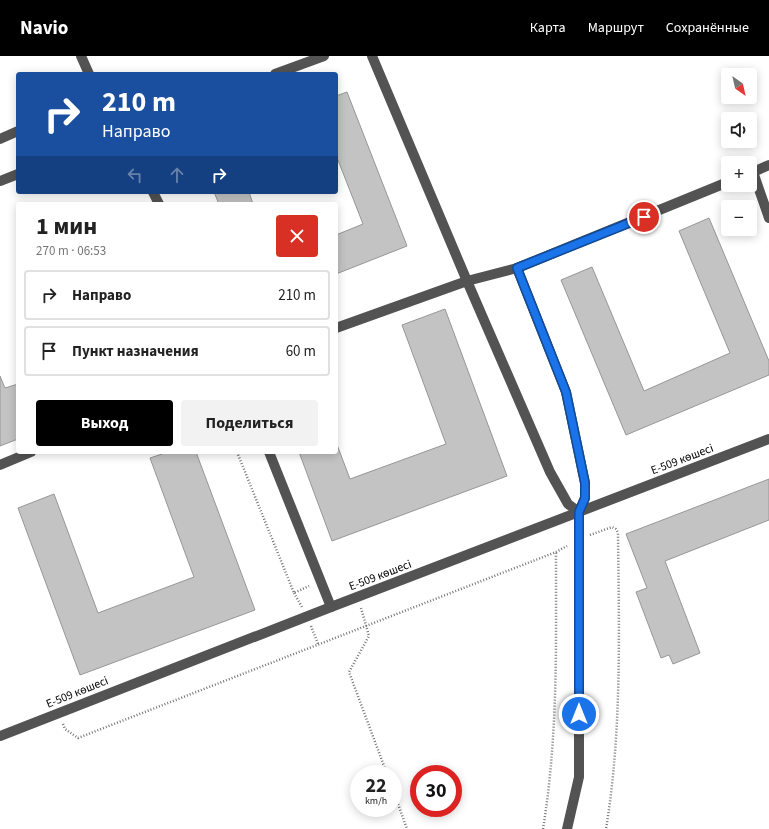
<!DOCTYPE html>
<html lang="ru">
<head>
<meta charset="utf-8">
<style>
	body { margin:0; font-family:"Source Sans 3",sans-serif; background:#f2f2f2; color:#222; height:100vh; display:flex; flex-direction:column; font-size:15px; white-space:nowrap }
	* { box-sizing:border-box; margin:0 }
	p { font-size:13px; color:#767676 }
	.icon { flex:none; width:22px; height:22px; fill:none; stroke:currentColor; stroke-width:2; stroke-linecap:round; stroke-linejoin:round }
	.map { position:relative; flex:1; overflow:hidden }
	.sheet { position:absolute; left:16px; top:146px; width:322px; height:252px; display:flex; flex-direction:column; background:#fff; border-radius:4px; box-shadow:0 2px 10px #0003 }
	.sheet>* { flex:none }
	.hud { position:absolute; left:16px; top:16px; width:322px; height:122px; border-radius:4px; box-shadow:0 2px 10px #0003; background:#1a4fa0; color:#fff; overflow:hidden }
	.needle { width:26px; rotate:146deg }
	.buttons { position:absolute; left:721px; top:12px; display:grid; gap:8px }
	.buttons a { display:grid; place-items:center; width:36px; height:36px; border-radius:4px; background:#fff; box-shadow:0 2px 10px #0003; font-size:20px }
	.speed { position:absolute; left:350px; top:709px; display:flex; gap:8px; font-size:20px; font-weight:700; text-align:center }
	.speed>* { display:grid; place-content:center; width:52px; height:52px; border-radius:50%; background:#fff; box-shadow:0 2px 10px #0003; line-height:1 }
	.speed small { font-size:10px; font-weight:400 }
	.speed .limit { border:6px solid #d22; background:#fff; color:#111 }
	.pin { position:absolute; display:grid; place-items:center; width:34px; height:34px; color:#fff; margin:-17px; border:2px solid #fff; border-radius:50%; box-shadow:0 1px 4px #0007 }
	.me { position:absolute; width:44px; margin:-22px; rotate:0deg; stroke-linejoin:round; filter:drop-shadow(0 0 3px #0008) }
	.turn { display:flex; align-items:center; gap:14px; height:84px; padding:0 20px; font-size:18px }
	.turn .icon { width:52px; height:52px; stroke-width:2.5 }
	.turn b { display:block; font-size:28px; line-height:34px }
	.lanes { display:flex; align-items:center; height:38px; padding:0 20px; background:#0003; justify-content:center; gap:20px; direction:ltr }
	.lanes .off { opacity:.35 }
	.round { display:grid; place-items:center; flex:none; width:42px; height:42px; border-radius:4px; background:#f2f2f2 }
	.overview { display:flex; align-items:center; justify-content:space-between; height:68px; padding:0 20px }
	h1 { font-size:24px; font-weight:700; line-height:30px }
	.primary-button { display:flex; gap:8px; margin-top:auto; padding:8px 20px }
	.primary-button a { flex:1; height:46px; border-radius:4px; background:#000; color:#fff; font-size:16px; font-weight:700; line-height:46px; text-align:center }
	.primary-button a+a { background:#f2f2f2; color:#222 }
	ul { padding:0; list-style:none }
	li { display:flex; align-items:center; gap:12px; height:50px; margin:0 8px 6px; padding:0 12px; border:2px solid #e0e0e0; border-radius:4px }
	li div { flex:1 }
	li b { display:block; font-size:15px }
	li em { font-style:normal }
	header { display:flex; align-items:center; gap:24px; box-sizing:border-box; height:56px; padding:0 20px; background:#000; color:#fff }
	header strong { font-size:19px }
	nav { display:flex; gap:22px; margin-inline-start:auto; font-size:14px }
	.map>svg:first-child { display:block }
	.building { fill:#c3c3c3; stroke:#979797 }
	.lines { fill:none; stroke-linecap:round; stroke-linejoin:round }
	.path { stroke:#757575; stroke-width:2.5; stroke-dasharray:1 2; stroke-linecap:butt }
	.minor { stroke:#535353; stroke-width:10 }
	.route-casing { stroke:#114b97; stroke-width:10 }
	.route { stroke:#1a73e8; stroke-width:7 }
	.labels { text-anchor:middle; stroke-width:3; stroke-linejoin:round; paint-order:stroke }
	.street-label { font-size:12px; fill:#000; stroke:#fff }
</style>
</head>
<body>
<header>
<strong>Navio</strong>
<nav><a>Карта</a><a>Маршрут</a><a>Сохранённые</a></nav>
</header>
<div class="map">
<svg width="769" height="773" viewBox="0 0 769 773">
	<rect width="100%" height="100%" fill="#fff"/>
	<!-- building -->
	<g class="building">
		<polygon points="347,36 407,190 336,218 336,179 363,168 336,99 336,40"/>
		<polygon points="214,136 249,136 253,148 219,148"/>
		<polygon points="709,162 769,305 769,319 626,379 561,224 592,211 644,335 730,297 679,175"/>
		<polygon points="445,253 507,420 332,485 299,396 336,396 336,386 350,423 446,388 402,269"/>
		<polygon points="0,320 5,332 18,328 18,383 0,390"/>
		<polygon points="168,396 196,396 255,554 80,619 18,452 54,438 98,557 194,521 150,402"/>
		<polygon points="769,423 769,464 665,505 700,597 673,608 669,599 661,602 636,536 647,532 626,478"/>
	</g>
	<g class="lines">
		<!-- path -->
		<g class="path">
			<polyline points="237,396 294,537 309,530"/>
			<path d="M590,479L612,471L616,473L618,477C619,576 622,675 606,773"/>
			<polyline points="294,537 302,551"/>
			<polyline points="361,552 369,580 349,616 387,718"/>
			<polyline points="311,570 318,588"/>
			<polyline points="63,668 65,673 78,682 556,496 567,490"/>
			<polyline points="393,734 407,773"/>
			<path d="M543,773C558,681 556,589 556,496"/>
		</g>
		<!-- minor -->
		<g class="minor">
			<polyline points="81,0 89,18"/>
			<polyline points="372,0 467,225 517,212 728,126"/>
			<polyline points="275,18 324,0"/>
			<polyline points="0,83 18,75"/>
			<polyline points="753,116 769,109"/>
			<polyline points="750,118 753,116 769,162"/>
			<polyline points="0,125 18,118"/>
			<polyline points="153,136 159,148"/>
			<polyline points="517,212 566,336 585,427 585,442 579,456 579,721 567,773"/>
			<polyline points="336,272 467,225 550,416 568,448 579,456"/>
			<polyline points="269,396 331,551"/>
			<polyline points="0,409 31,396"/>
			<polyline points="0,680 331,551 769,383"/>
		</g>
	</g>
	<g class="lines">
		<!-- route casing -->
		<g class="route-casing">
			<polyline id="route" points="579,658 579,456 585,442 585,427 566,336 517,212 644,161"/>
		</g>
		<!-- route -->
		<use href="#route" class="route"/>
	</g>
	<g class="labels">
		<!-- street labels -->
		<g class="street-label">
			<text transform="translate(682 403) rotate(-21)" y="4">Е-509 көшесі</text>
			<text transform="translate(380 519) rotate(-21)" y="4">Е-509 көшесі</text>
			<text transform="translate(77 636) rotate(-22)" y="4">Е-509 көшесі</text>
		</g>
	</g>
</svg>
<div class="buttons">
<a><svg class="needle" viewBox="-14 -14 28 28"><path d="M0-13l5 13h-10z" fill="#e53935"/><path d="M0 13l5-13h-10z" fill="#767676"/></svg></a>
<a><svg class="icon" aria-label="sound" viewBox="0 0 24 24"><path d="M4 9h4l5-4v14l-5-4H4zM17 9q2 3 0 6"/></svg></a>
<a>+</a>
<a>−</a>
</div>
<div class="speed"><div>22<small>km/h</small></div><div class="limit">30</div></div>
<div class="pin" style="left:644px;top:161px;background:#d93025"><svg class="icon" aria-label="arrive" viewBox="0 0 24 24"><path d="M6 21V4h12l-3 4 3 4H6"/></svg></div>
<svg class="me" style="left:579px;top:658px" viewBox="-20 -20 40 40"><circle r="17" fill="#1a73e8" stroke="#fff" stroke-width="3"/><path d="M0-11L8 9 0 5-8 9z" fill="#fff"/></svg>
<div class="hud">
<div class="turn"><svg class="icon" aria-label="right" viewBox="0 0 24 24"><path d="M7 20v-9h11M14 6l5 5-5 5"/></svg><div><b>210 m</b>Направо</div></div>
<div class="lanes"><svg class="icon off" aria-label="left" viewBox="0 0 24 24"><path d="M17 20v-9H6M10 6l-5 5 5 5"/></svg><svg class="icon off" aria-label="ahead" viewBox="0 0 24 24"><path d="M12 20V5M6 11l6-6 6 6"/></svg><svg class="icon" aria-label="right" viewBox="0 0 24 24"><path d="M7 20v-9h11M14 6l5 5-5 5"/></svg></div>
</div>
<section class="sheet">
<div class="overview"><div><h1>1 мин</h1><p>270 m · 06:53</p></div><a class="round" style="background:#d93025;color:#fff"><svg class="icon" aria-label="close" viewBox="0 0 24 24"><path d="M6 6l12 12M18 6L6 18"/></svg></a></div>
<ul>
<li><svg class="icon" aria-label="right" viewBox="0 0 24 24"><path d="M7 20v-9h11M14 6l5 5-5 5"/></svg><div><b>Направо</b></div><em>210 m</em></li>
<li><svg class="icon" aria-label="arrive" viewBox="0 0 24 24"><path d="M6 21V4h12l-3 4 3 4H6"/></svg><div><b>Пункт назначения</b></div><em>60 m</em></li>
</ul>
<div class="primary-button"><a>Выход</a><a>Поделиться</a></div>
</section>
</div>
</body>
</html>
